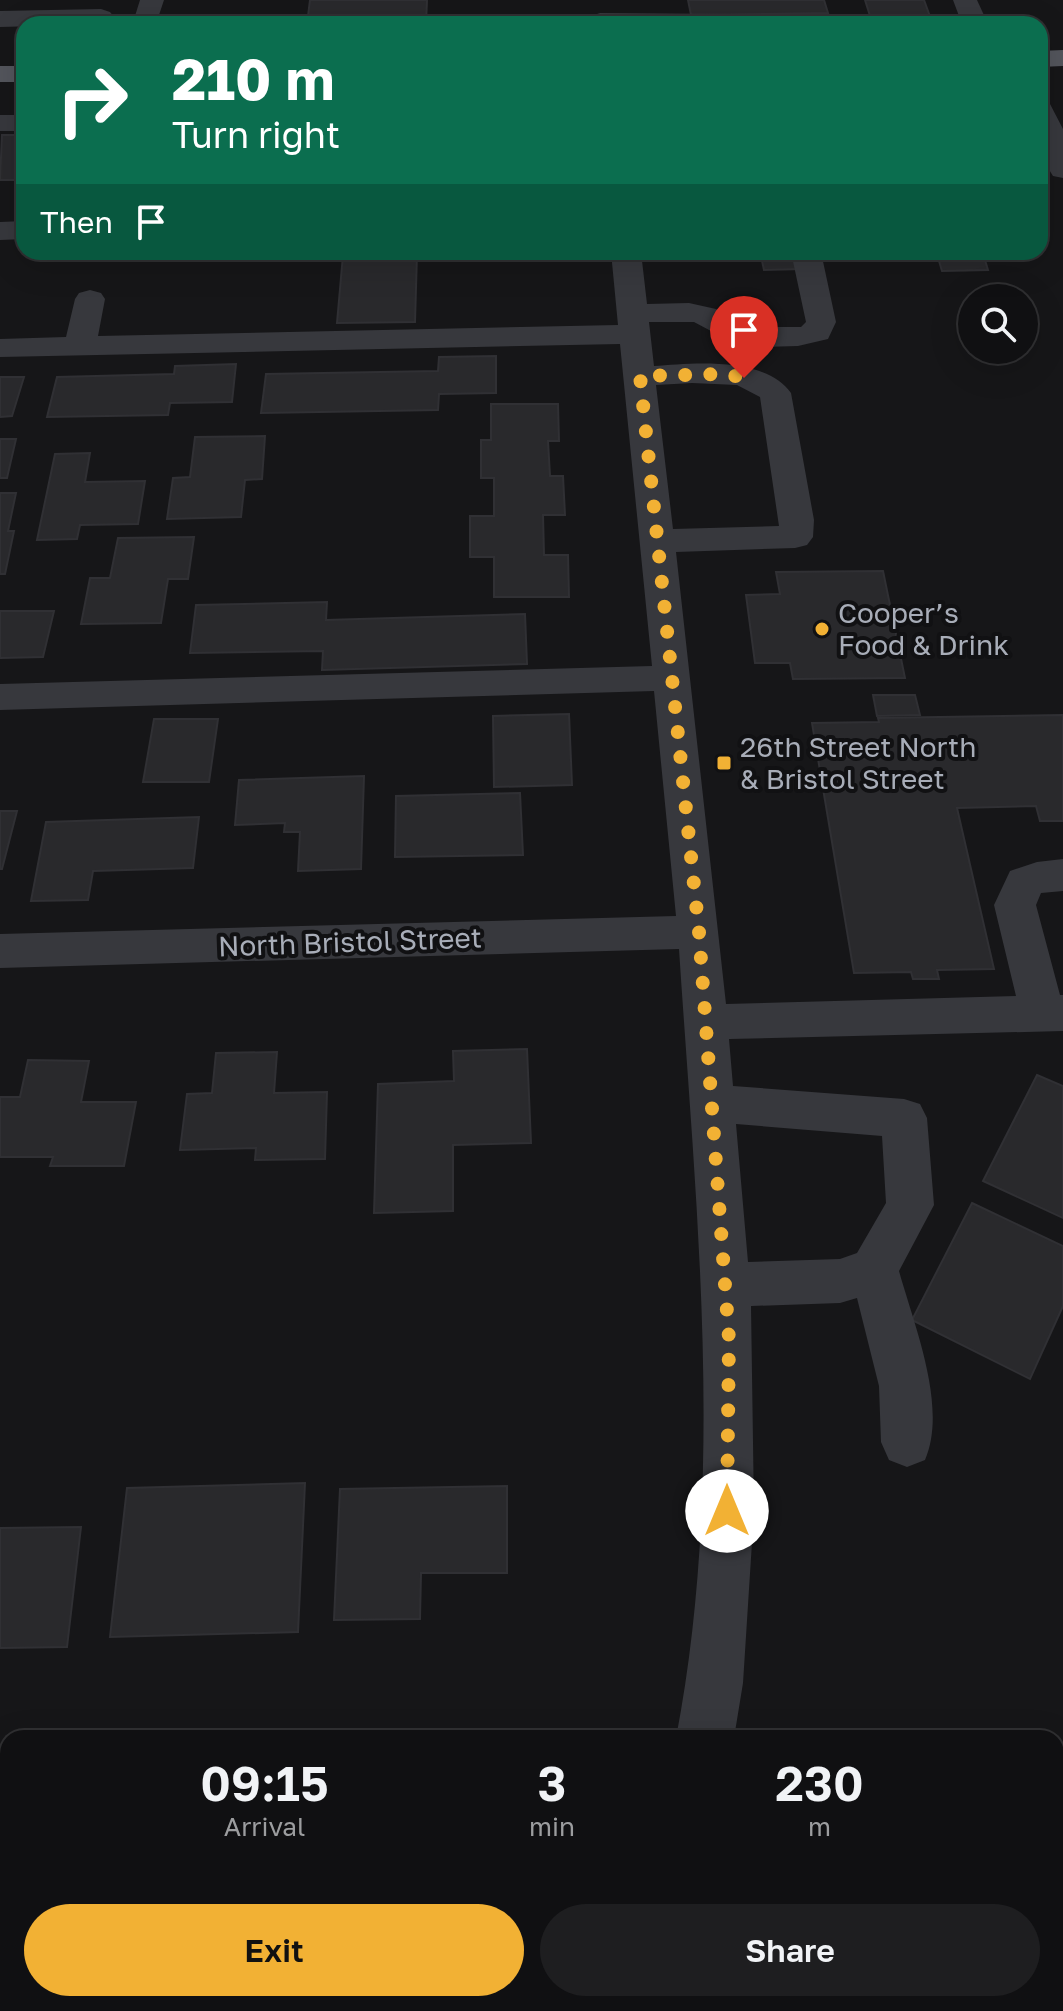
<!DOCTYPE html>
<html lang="en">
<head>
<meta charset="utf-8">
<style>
	body { margin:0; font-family:"Golos Text",sans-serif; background:#1e1e20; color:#f1f3f6; height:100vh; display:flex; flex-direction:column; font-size:30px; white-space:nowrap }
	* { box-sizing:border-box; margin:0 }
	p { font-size:26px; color:#9c9d9f }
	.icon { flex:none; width:44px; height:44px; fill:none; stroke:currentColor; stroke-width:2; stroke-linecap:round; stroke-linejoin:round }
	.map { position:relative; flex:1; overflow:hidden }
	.drawer { position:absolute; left:0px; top:1730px; width:1064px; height:282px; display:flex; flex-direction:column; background:#101012; border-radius:24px 24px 0 0; box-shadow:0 8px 32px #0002,0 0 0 2px #303032 }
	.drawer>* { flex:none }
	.hud { position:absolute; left:16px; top:16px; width:1032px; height:244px; border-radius:24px; box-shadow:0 8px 32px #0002,0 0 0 2px #303032; background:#0b6e4f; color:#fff; overflow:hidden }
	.tools { position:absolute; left:958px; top:284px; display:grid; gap:16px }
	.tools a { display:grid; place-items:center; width:80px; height:80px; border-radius:50%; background:#101012; box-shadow:0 8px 32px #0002,0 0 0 2px #303032; font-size:40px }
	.pin { position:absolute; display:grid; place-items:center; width:68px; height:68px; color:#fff; margin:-82px -34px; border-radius:50% 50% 50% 0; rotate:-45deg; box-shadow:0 0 8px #0007 }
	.pin .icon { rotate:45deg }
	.me { position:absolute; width:88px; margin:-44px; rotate:0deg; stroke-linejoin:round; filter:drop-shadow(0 0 6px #0008) }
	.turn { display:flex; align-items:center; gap:28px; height:168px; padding:0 24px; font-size:36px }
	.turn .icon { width:104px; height:104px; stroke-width:2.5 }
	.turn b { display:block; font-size:56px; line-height:68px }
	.then { display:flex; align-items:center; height:76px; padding:0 24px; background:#0003; gap:16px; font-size:30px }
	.eta { display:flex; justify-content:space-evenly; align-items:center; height:136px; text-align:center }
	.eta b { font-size:48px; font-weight:600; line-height:56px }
	.action { display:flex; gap:16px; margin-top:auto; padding:16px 24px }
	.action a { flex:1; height:92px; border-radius:48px; background:#f2b134; color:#111; font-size:32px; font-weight:600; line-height:92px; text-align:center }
	.action a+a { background:#1e1e20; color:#f1f3f6 }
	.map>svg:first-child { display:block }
	.building { fill:#29292c; stroke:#303034; stroke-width:2 }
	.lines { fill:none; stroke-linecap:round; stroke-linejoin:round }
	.minor { fill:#37383d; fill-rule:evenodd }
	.major { fill:#53555c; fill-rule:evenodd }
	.route { stroke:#f2b134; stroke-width:14; stroke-dasharray:0 25.2 }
	.poi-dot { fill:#f2b134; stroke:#111113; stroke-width:3 }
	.labels { text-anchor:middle; stroke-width:8; stroke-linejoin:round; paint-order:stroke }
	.poi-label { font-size:28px; fill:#a8adb8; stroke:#111113; text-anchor:start }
	.street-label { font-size:28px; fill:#a8adb8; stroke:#111113 }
</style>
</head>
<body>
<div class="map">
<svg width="1063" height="2011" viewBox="0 0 1063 2011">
	<rect width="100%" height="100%" fill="#161618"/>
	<!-- building -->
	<g class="building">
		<polygon points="310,0 427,0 426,24 307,24"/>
		<polygon points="688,0 824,0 828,13 691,15"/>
		<polygon points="865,0 924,0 932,22 880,23 879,19 871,19"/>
		<polygon points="2,135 24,135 24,180 0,180"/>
		<polygon points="760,252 798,252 802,269 764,270"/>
		<polygon points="417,254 415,322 337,323 343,255"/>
		<polygon points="985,260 988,270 942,271 939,261"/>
		<polygon points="496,356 496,393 439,394 438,410 261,413 266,374 438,371 439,357"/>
		<polygon points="236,364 232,402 170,403 168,415 47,417 57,377 174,374 175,366"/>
		<polygon points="0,377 24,377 12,416 0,417"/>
		<polygon points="491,404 558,404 559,441 548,441 550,476 563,476 565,515 543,515 544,555 568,555 569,597 494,597 494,557 470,557 470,516 494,516 494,478 481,478 481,440 491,440"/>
		<polygon points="265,436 262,479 245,480 241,517 167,519 173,478 190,477 195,437"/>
		<polygon points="0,439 16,439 7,478 0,478"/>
		<polygon points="90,453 85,482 145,481 138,524 80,525 77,539 37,540 55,454"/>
		<polygon points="0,493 16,493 8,531 14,531 5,574 0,574"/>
		<polygon points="194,537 188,579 168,579 161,623 81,624 90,578 110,578 118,538"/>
		<polygon points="883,571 905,678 793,679 790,663 755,663 746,595 780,594 776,572"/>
		<polygon points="327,602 326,620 525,614 527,664 322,670 323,651 190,653 196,605"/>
		<polygon points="0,611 54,611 43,657 0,658"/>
		<polygon points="873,695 915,695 920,715 877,716"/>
		<polygon points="569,714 572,785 494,787 493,716"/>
		<polygon points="1063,715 1063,821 1040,821 1036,806 957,808 994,969 937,970 939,979 913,979 911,972 854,973 812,723 879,722 878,718"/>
		<polygon points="154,719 218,719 209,782 143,782"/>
		<polygon points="364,776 361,869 298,871 300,832 284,832 285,823 235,825 239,780"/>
		<polygon points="520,793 523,855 395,857 396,796"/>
		<polygon points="0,811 17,811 2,869 0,869"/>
		<polygon points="199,817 193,868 93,871 88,900 31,901 46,822"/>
		<polygon points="527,1049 531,1143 453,1145 453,1211 374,1213 378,1084 454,1081 453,1051"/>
		<polygon points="277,1052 274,1093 327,1092 325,1159 255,1160 256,1148 180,1150 187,1094 212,1093 216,1053"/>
		<polygon points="28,1060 89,1061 81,1102 136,1102 124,1166 50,1166 53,1157 0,1157 0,1097 20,1097"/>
		<polygon points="1037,1075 1063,1086 1063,1218 983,1181"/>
		<polygon points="972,1203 1063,1246 1063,1306 1030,1379 912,1320"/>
		<polygon points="305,1483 298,1632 110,1637 127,1488"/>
		<polygon points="507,1486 507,1573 421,1573 420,1619 334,1620 340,1489"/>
		<polygon points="81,1527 67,1647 0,1648 0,1528"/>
		<polygon points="318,2004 317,2011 124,2011 125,2010"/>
	</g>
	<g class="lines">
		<!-- minor -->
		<g class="minor">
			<polygon points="140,0 164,0 157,21 139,21 135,16"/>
			<polygon points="953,0 977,0 988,24 962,24"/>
			<polygon points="101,9 110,12 114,17 112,24 0,27 0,11"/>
			<polygon points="600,13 840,15 849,18 853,23 589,24 587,21 591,16"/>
			<path d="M1040,102L1050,104L1063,129V178L1053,176C1039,155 1040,126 1040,102Z"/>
			<rect x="0" y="115" width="24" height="16"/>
			<polygon points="24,221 24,239 0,240 0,222"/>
			<path d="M611,252H641L647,304L689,303L716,309L750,327H801L806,322L791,252H821L836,322L828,339L798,346L761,347L728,340L694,322H649L654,366C693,363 765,356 791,393L814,520L813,537L807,545L795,548L676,552L726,1004L1016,996L994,905L1010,871L1037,862L1063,859V891L1041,893L1036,905L1060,995H1063V1031L729,1039L733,1086L904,1099L920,1104L927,1118L934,1205L899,1271C914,1325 948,1407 925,1460L907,1467L889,1460L881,1442L879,1386L857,1298L840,1303L751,1306L754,1511L743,1683L734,1738H676C726,1478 696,1210 679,949L0,968V934L676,916L654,691L0,710V684L652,666L620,344L0,357V339L66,337L75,299L79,293L90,290L101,293L105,299L98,336L618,325ZM692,383L737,385L760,397L779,526L673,529L656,385ZM736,1124L882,1136L886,1203L857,1253L840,1259L748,1262Z"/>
			<polygon points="1063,1753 1063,1824 1056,1827 1056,1756"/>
			<rect x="0" y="1802" width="8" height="60"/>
			<polygon points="1056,1863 1063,1865 1063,1927 1056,1925"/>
			<polygon points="616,2004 680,2004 677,2011 613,2011"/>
		</g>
		<!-- major -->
		<g class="major">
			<polygon points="1063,50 1063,66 1040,67 1040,51"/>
			<rect x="0" y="66" width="24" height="16"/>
		</g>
	</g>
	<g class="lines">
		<!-- route -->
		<polyline class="route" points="727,1511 729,1339 699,932 640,376 726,374 744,378"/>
	</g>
	<!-- markers -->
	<g class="poi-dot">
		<circle cx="822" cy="629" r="8"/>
		<rect x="716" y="755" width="16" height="16" rx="4"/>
	</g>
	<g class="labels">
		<!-- poi labels -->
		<g class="poi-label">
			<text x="838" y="623">Cooper’s<tspan x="838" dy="32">Food &amp; Drink</tspan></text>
			<text x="740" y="757">26th Street North<tspan x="740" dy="32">&amp; Bristol Street</tspan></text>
		</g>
		<!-- street labels -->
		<g class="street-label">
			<text transform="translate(350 942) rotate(-2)" y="10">North Bristol Street</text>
		</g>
	</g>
</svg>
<div class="tools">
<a><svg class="icon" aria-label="search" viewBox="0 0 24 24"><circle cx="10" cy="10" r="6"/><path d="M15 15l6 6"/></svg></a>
</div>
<div class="pin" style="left:744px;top:378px;background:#d93025"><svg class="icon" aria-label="arrive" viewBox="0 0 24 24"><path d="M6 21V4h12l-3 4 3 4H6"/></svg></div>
<svg class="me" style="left:727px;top:1511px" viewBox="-20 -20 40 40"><circle r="19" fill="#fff"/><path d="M0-13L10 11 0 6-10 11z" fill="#f2b134"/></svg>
<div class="hud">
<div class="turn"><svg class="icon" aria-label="right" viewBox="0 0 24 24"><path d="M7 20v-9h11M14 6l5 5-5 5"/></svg><div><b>210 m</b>Turn right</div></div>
<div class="then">Then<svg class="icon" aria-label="arrive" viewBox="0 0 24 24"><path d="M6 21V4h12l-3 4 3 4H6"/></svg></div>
</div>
<section class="drawer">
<div class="eta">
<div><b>09:15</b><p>Arrival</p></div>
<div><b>3</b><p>min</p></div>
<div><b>230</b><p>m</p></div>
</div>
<div class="action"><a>Exit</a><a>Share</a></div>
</section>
</div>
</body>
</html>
